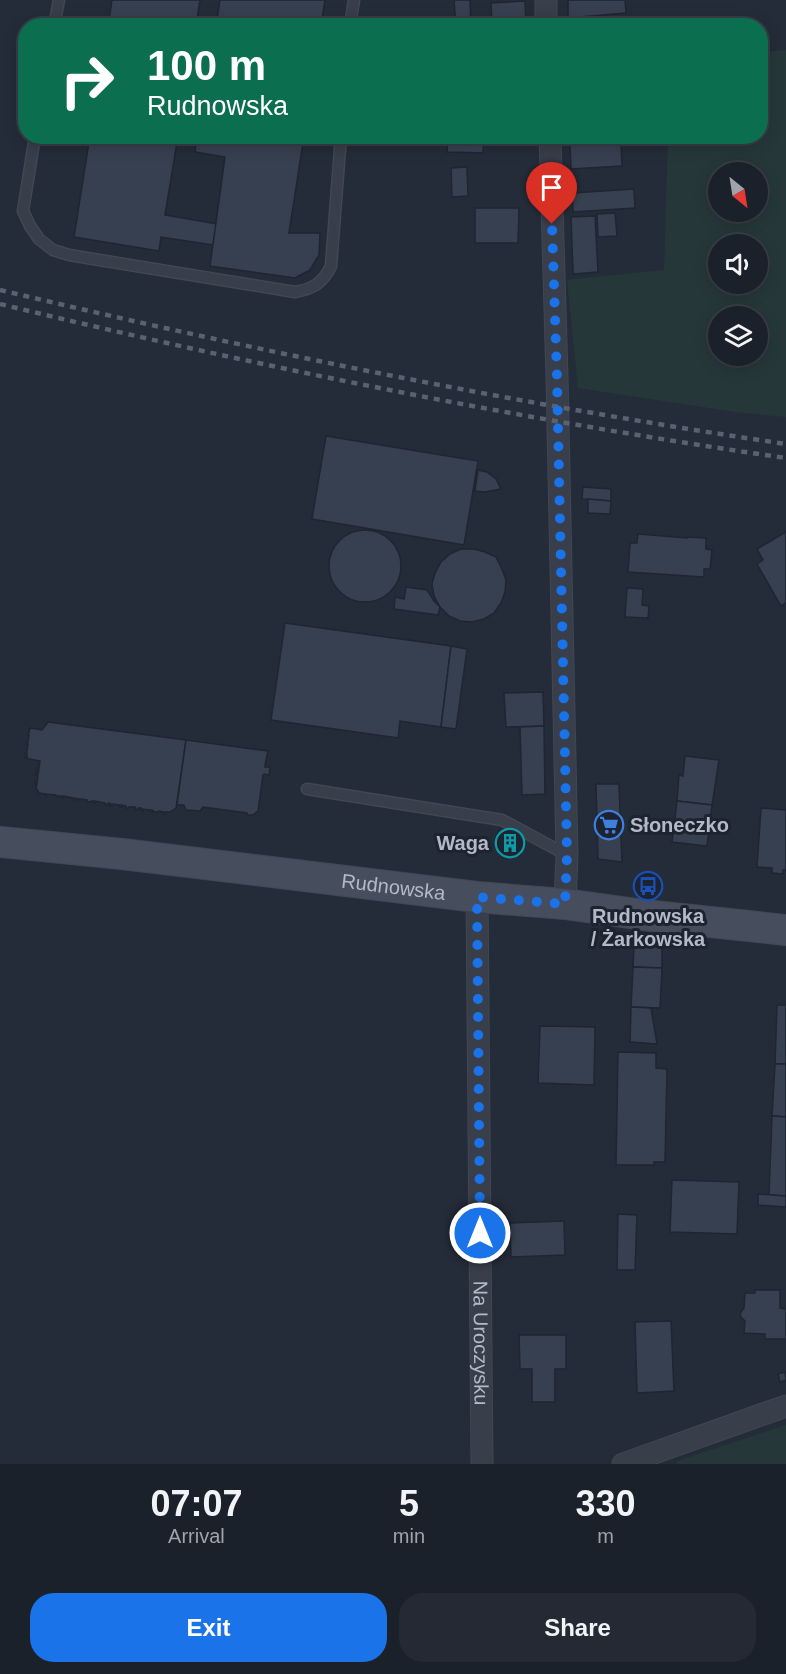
<!DOCTYPE html>
<html lang="en">
<head>
<meta charset="utf-8">
<style>
	body { margin:0; font-family:Arial,sans-serif; background:#242933; color:#f1f3f6; height:100vh; display:flex; flex-direction:column; font-size:22px; white-space:nowrap }
	* { box-sizing:border-box; margin:0 }
	p { font-size:20px; color:#a0a3a9 }
	.icon { flex:none; width:33px; height:33px; fill:none; stroke:currentColor; stroke-width:2; stroke-linecap:round; stroke-linejoin:round }
	.map { position:relative; height:1464px; overflow:hidden }
	.sheet { display:flex; flex-direction:column; background:#1b212b; flex:1 }
	.sheet>* { flex:none }
	.banner { position:absolute; left:18px; top:18px; width:750px; height:126px; border-radius:24px; box-shadow:0 3px 15px #0003,0 0 0 2px #393e47; background:#0b6e4f; color:#fff; overflow:hidden }
	.needle { width:39px; rotate:150deg }
	.buttons { position:absolute; left:708px; top:162px; display:grid; gap:12px }
	.buttons a { display:grid; place-items:center; width:60px; height:60px; border-radius:50%; background:#1b212b; box-shadow:0 3px 15px #0003,0 0 0 2px #393e47; font-size:30px }
	.pin { position:absolute; display:grid; place-items:center; width:51px; height:51px; color:#fff; margin:-62px -26px; border-radius:50% 50% 50% 0; rotate:-45deg; box-shadow:0 0 6px #0007 }
	.pin .icon { rotate:45deg }
	.me { position:absolute; width:66px; margin:-33px; rotate:0deg; stroke-linejoin:round; filter:drop-shadow(0 0 4px #0008) }
	.turn { display:flex; align-items:center; gap:21px; height:126px; padding:0 30px; font-size:27px }
	.turn .icon { width:78px; height:78px; stroke-width:2.5 }
	.turn b { display:block; font-size:42px; line-height:51px }
	.eta { display:flex; justify-content:space-evenly; align-items:center; height:102px; text-align:center }
	.eta b { font-size:36px; font-weight:700; line-height:42px }
	.primary-button { display:flex; gap:12px; margin-top:auto; padding:12px 30px }
	.primary-button a { flex:1; height:69px; border-radius:24px; background:#1a73e8; color:#fff; font-size:24px; font-weight:700; line-height:69px; text-align:center }
	.primary-button a+a { background:#242933; color:#f1f3f6 }
	.map>svg:first-child { display:block }
	.green { fill:#26373a; fill-rule:evenodd }
	.building { fill:#374050; stroke:#1f2531; stroke-width:1.5 }
	.lines { fill:none; stroke-linecap:round; stroke-linejoin:round }
	.lane-casing { stroke:#414753; stroke-width:13 }
	.street-casing { stroke:#414753; stroke-width:23 }
	.secondary-casing { stroke:#414753; stroke-width:32 }
	.lane { stroke:#383e4a; stroke-width:10 }
	.street { stroke:#383e4a; stroke-width:21 }
	.secondary { stroke:#464d5d; stroke-width:30 }
	.rail { stroke:#5a6271; stroke-width:4.5; stroke-dasharray:6 6; stroke-linecap:butt }
	.route { stroke:#1a73e8; stroke-width:10; stroke-dasharray:0 18 }
	.labels { text-anchor:middle; stroke-width:6; stroke-linejoin:round; paint-order:stroke }
	.poi-label { font-size:20px; font-weight:bold; fill:#b3b9c6; stroke:#1d232f; text-anchor:start }
	.street-label { font-size:20px; fill:#b3b9c6; stroke:#1d232f }
</style>
</head>
<body>
<div class="map">
<svg width="786" height="1464" viewBox="0 0 786 1464">
	<rect width="100%" height="100%" fill="#242c39"/>
	<!-- green -->
	<g class="green">
		<path d="M786,50V417L735,412L578,388L567,280L664,270L668,137L760,136L761,52ZM718,172H758V212H718ZM718,244H758V284H718ZM718,316H758V356H718Z"/>
		<polygon points="786,1425 786,1464 677,1464 677,1461"/>
	</g>
	<!-- building -->
	<g class="building">
		<polygon points="112,0 200,0 196,26 108,26"/>
		<polygon points="220,0 325,0 321,26 216,26"/>
		<polygon points="454,0 470,0 471,26 456,26"/>
		<polygon points="568,0 625,0 626,13 568,18"/>
		<polygon points="525,1 526,26 492,26 491,3"/>
		<polygon points="90,136 178,136 165,215 217,224 213,245 161,237 159,251 74,237"/>
		<polygon points="197,136 304,136 289,233 320,233 319,255 310,270 295,278 210,266 225,157 195,152"/>
		<polygon points="448,137 484,138 483,153 447,152"/>
		<polygon points="621,142 622,166 571,169 570,145"/>
		<polygon points="467,167 468,196 452,197 451,168"/>
		<polygon points="634,189 635,208 573,212 572,193"/>
		<polygon points="475,208 519,208 518,243 475,243"/>
		<polygon points="615,213 617,236 598,237 597,214"/>
		<polygon points="595,216 598,272 573,274 571,217"/>
		<polygon points="326,436 478,461 464,545 312,519"/>
		<polygon points="478,470 487,472 496,479 501,489 484,492 475,491"/>
		<polygon points="583,487 611,489 611,501 582,499"/>
		<polygon points="588,499 611,501 610,514 588,513"/>
		<circle cx="365" cy="566" r="36"/>
		<polygon points="786,532 786,603 781,606 757,564 763,560 757,549"/>
		<polygon points="638,534 687,538 687,537 706,538 706,549 712,550 710,569 704,569 704,577 628,572 630,543 637,543"/>
		<polygon points="461,549 474,549 485,552 496,557 502,569 506,580 505,592 501,603 494,613 484,619 472,622 460,621 449,616 440,607 434,596 432,584 435,573 441,562 450,554"/>
		<polygon points="406,587 427,590 434,601 440,607 438,615 394,609 395,597 404,599"/>
		<polygon points="627,588 643,589 642,605 649,606 648,618 625,617"/>
		<polygon points="285,623 451,646 441,727 400,721 398,738 271,720"/>
		<polygon points="451,646 467,649 456,729 441,727"/>
		<polygon points="543,692 544,726 506,727 504,693"/>
		<polygon points="48,722 186,740 176,808 170,812 166,812 166,814 164,814 164,812 158,811 157,813 152,810 152,812 149,811 150,810 143,809 143,811 141,810 141,808 138,808 137,810 135,809 135,807 129,807 128,808 126,808 126,806 122,805 122,807 120,807 120,805 113,804 112,806 110,806 111,804 108,803 107,805 105,805 105,803 95,801 95,803 93,803 93,801 87,802 87,800 81,799 78,801 79,799 75,798 74,800 72,800 73,798 63,796 63,798 61,798 61,796 58,796 58,797 56,797 56,795 46,794 46,796 45,795 45,794 39,793 36,787 37,785 35,784 35,782 37,783 38,776 36,775 36,773 38,774 39,770 37,770 37,768 39,768 40,761 25,758 25,757 27,757 27,753 25,753 26,751 27,751 28,744 26,744 27,742 28,742 29,735 28,735 30,729 28,729 31,728 42,730"/>
		<polygon points="544,726 545,794 522,795 520,727"/>
		<polygon points="186,740 268,751 265,765 265,767 270,767 269,775 264,774 263,775 258,811 253,815 247,815 247,813 203,807 200,811 186,810 184,805 177,805"/>
		<polygon points="685,756 719,760 712,805 677,801 679,775 683,776"/>
		<polygon points="596,784 619,784 622,862 598,859"/>
		<polygon points="677,801 712,805 707,846 672,842"/>
		<polygon points="761,808 786,810 786,870 783,870 783,874 772,873 772,868 757,867"/>
		<polygon points="499,830 526,843 520,856 493,844"/>
		<polygon points="634,946 662,947 662,968 633,967"/>
		<polygon points="633,967 662,968 660,1008 631,1007"/>
		<polygon points="777,1005 786,1005 786,1064 775,1064"/>
		<polygon points="631,1007 651,1008 657,1044 630,1042"/>
		<polygon points="540,1026 595,1027 594,1085 538,1083"/>
		<polygon points="618,1052 656,1053 656,1068 667,1069 665,1162 654,1162 654,1165 616,1165"/>
		<polygon points="775,1064 786,1064 786,1117 772,1116"/>
		<polygon points="772,1116 786,1117 786,1196 769,1195"/>
		<polygon points="672,1180 739,1182 737,1234 670,1232"/>
		<polygon points="758,1194 786,1196 786,1207 758,1205"/>
		<polygon points="618,1214 637,1215 635,1270 617,1270"/>
		<polygon points="564,1221 565,1255 511,1257 510,1223"/>
		<polygon points="755,1290 780,1290 780,1308 786,1309 786,1339 765,1339 765,1334 744,1333 745,1321 740,1316 741,1312 744,1308 745,1293 755,1293"/>
		<polygon points="671,1321 674,1391 637,1393 635,1322"/>
		<polygon points="519,1335 566,1335 566,1369 555,1369 555,1402 532,1402 532,1369 520,1369"/>
		<polygon points="785,1372 786,1380 780,1382 778,1374"/>
	</g>
	<g class="lines">
		<!-- lane casing -->
		<g class="lane-casing">
			<g id="lane">
				<polyline points="54,26 59,0"/>
				<polyline points="350,26 354,0"/>
				<path d="M35,136L23,211L30,226L39,239L53,250L69,255L295,292C313,289 323,283 331,266L341,136"/>
				<polyline points="307,789 502,820 567,855"/>
			</g>
		</g>
		<!-- street casing -->
		<g class="street-casing">
			<g id="street">
				<polyline points="546,0 546,26"/>
				<polyline points="550,136 557,378 567,855 565,904"/>
				<path id="s1" d="M477,897L482,1464"/>
				<polyline points="623,1464 786,1406"/>
			</g>
		</g>
		<!-- secondary casing -->
		<g class="secondary-casing">
			<g id="secondary">
				<path id="s2" d="M0,842L122,854L477,897L565,904L644,915L786,930"/>
			</g>
		</g>
		<!-- lane -->
		<use href="#lane" class="lane"/>
		<!-- street -->
		<use href="#street" class="street"/>
		<!-- secondary -->
		<use href="#secondary" class="secondary"/>
		<!-- rail -->
		<g class="rail">
			<path d="M0,290C260,352 522,405 786,444"/>
			<path d="M0,304C260,367 522,420 786,458"/>
		</g>
	</g>
	<g class="lines">
		<!-- route -->
		<polyline class="route" points="480,1233 477,897 565,904 567,855 557,378 552,224"/>
	</g>
	<!-- icons -->
	<defs>
		<g id="supermarket-ring" transform="scale(1.5)"><circle r="9.5" fill="#1d232f" stroke="#3f7fe0" stroke-width="1.5"/><path d="M-6-5.5h2.5l.6 2H6L4.5 2H-2.5L-4.4-4H-6ZM-1.5 3.2a1.3 1.3 0 1 0 .1 0ZM3 3.2a1.3 1.3 0 1 0 .1 0Z" fill="#3f7fe0"/></g>
		<g id="building-ring" transform="scale(1.5)"><circle r="9.5" fill="#1d232f" stroke="#0f9aa8" stroke-width="1.5"/><path d="M-4-6H4V6H1V3H-1V6H-4ZM-2.5-4.3h1.7v1.8h-1.7ZM.8-4.3h1.7v1.8H.8ZM-2.5-1h1.7V.8h-1.7ZM.8-1h1.7V.8H.8Z" fill="#0f9aa8"/></g>
		<g id="bus-ring" transform="scale(1.5)"><circle r="9.5" fill="#1d232f" stroke="#1a4fb4" stroke-width="1.5"/><path d="M-5-6H5V4H4V6H2V4H-2V6H-4V4H-5ZM-3.5-4V0h7V-4ZM-3.5 1.2v1.5H-2V1.2ZM2 1.2v1.5H3.5V1.2Z" fill="#1a4fb4"/></g>
	</defs>
	<g fill-rule="evenodd">
		<use href="#supermarket-ring" x="609" y="825"/>
		<use href="#building-ring" x="510" y="843"/>
		<use href="#bus-ring" x="648" y="886"/>
	</g>
	<g class="labels">
		<!-- poi labels -->
		<g class="poi-label">
			<text x="630" y="832">Słoneczko</text>
			<text x="489" y="850" text-anchor="end">Waga</text>
			<text x="648" y="923" text-anchor="middle">Rudnowska<tspan x="648" dy="23">/ Żarkowska</tspan></text>
		</g>
		<!-- street labels -->
		<g class="street-label">
			<text dy="7" stroke="none"><textPath href="#s2" startOffset="396">Rudnowska</textPath></text>
			<text dy="7" stroke="none"><textPath href="#s1" startOffset="446">Na Uroczysku</textPath></text>
		</g>
	</g>
</svg>
<div class="buttons">
<a><svg class="needle" viewBox="-14 -14 28 28"><path d="M0-13l5 13h-10z" fill="#e53935"/><path d="M0 13l5-13h-10z" fill="#a0a3a9"/></svg></a>
<a><svg class="icon" aria-label="sound" viewBox="0 0 24 24"><path d="M4 9h4l5-4v14l-5-4H4zM17 9q2 3 0 6"/></svg></a>
<a><svg class="icon" aria-label="layers" viewBox="0 0 24 24"><path d="M12 4l9 5-9 5-9-5zM3 14l9 5 9-5"/></svg></a>
</div>
<div class="pin" style="left:552px;top:224px;background:#d93025"><svg class="icon" aria-label="arrive" viewBox="0 0 24 24"><path d="M6 21V4h12l-3 4 3 4H6"/></svg></div>
<svg class="me" style="left:480px;top:1233px" viewBox="-20 -20 40 40"><circle r="17" fill="#1a73e8" stroke="#fff" stroke-width="3"/><path d="M0-11L8 9 0 5-8 9z" fill="#fff"/></svg>
<div class="banner">
<div class="turn"><svg class="icon" aria-label="right" viewBox="0 0 24 24"><path d="M7 20v-9h11M14 6l5 5-5 5"/></svg><div><b>100 m</b>Rudnowska</div></div>
</div>
</div>
<section class="sheet">
<div class="eta">
<div><b>07:07</b><p>Arrival</p></div>
<div><b>5</b><p>min</p></div>
<div><b>330</b><p>m</p></div>
</div>
<div class="primary-button"><a>Exit</a><a>Share</a></div>
</section>
</body>
</html>
